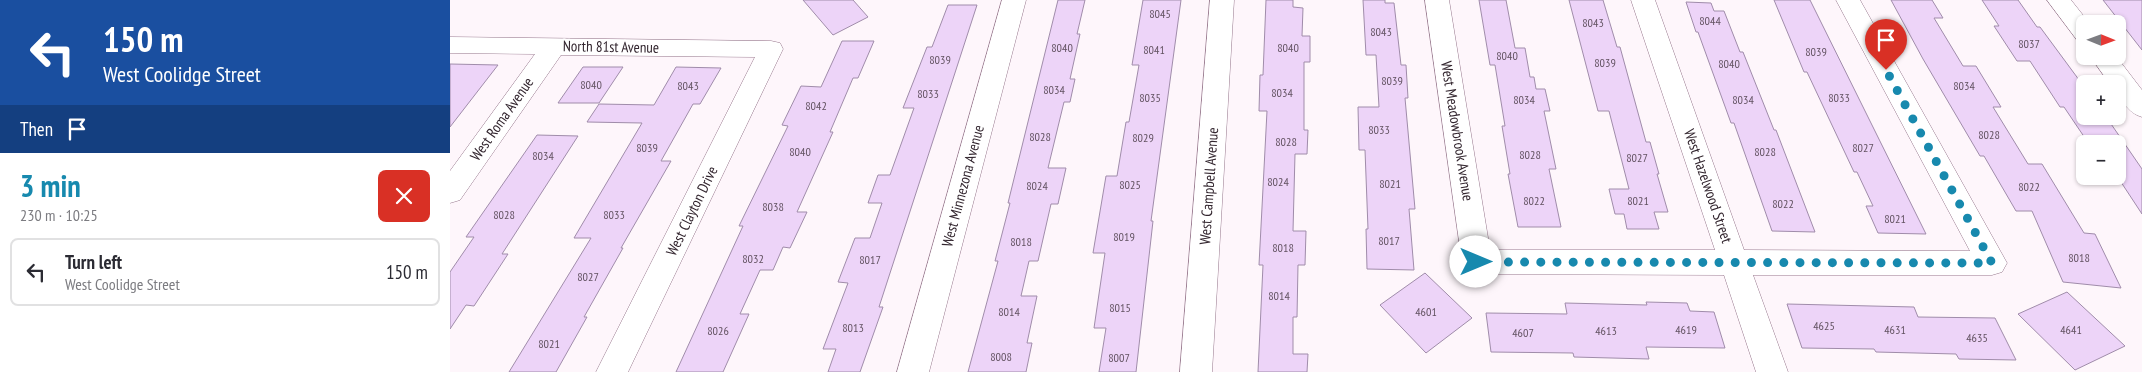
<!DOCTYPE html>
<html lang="en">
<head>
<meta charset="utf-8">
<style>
	body { margin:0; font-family:"PT Sans Narrow",sans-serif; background:#f2f2f3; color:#2b2b33; height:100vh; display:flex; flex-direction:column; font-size:19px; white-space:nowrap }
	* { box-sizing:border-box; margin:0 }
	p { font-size:16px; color:#7c7c81 }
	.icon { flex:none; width:28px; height:28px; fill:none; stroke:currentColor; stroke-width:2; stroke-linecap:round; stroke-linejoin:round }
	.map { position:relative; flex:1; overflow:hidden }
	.panel { display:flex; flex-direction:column; background:#fff; width:450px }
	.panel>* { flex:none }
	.hud { background:#1a4fa0; color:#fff; overflow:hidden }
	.needle { width:32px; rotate:91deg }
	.buttons { position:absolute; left:1626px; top:15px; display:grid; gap:10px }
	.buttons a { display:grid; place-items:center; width:50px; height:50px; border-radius:8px; background:#fff; box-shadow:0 1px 4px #0004; font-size:25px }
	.pin { position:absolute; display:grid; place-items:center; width:42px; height:42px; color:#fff; margin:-51px -21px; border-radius:50% 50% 50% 0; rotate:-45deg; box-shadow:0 0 5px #0007 }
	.pin .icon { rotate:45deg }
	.me { position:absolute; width:55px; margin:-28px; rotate:90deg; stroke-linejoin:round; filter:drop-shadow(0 0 4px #0008) }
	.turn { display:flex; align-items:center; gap:18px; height:105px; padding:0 20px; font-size:22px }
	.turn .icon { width:65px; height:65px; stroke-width:2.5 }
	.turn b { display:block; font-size:35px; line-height:42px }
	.then { display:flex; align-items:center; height:48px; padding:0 20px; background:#0003; gap:10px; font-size:19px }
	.round { display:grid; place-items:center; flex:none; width:52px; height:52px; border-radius:8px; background:#f2f2f3 }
	.summary { display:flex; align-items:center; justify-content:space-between; height:85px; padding:0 20px }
	h1 { font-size:30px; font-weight:600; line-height:38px; color:#1789ae }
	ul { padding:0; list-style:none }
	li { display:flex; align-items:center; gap:15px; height:68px; margin:0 10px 8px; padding:0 10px; border:2px solid #e1e1e2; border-radius:8px }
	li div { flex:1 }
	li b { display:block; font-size:19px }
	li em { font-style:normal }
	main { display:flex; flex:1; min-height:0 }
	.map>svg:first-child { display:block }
	.building { fill:#edd4f8; stroke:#a08caa }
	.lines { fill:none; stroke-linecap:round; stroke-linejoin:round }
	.minor-casing { stroke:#96778c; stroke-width:1 }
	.minor { fill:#fff; fill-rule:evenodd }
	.route { stroke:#1789ae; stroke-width:9; stroke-dasharray:0 16.2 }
	.labels { text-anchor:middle; stroke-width:4; stroke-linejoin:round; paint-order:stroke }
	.number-label { font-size:12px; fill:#625261 }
	.street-label { font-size:15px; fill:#33262f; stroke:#fff }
</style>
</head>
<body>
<main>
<section class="panel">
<div class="hud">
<div class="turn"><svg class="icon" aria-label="left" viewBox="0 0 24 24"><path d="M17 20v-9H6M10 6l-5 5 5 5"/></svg><div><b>150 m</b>West Coolidge Street</div></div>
<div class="then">Then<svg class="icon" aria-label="arrive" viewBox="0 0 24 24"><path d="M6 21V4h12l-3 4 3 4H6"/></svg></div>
</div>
<div class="summary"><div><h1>3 min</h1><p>230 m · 10:25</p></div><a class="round" style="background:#d93025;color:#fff"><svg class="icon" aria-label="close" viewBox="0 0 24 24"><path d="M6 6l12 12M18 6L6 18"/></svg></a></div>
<ul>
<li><svg class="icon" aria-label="left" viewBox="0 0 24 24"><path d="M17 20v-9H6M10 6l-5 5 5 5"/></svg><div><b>Turn left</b><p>West Coolidge Street</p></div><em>150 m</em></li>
</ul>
</section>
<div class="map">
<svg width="1692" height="372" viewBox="0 0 1692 372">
	<rect width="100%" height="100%" fill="#fef6fb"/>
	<!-- building -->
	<g class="building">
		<polygon points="353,0 403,0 418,17 383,35"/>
		<polygon points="608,0 635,0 627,34 630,34 620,79 625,79 620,102 614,102 598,168 616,168 608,204 601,204 588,261 579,261 571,296 587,296 577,343 582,343 576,372 518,372 548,261 545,261 560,203 558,203"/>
		<polygon points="693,0 731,0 701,221 703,221 686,372 649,372 656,328 644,328 655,253 643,253 656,176 667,176 676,122 679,122 689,65 682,65"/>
		<polygon points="816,0 843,0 843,7 853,8 852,36 860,36 860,62 854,62 854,130 858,130 857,154 845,154 843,231 856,231 855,265 848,265 847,317 843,317 843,354 858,354 857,372 808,372 813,265 809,265 817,111 809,111 810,75 813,75"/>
		<polygon points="913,0 935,0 935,3 944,3 951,65 956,65 958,98 955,98 965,209 959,209 964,270 917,269 916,229 918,229 915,150 909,150 908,107 929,107 926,55 916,55"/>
		<polygon points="1029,0 1056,0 1065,48 1075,48 1080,77 1084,77 1086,89 1095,89 1100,111 1094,111 1106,169 1099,169 1111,227 1068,227 1058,174 1060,174 1052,126 1055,126 1045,65 1040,65"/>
		<polygon points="1119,0 1153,0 1167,47 1170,47 1196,142 1200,142 1209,174 1207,174 1218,212 1204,212 1209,229 1177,229 1174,214 1165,214 1159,189 1179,189 1159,111 1148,111"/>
		<polygon points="1324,0 1360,0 1476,234 1428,233 1416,206 1423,206 1407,172 1404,172 1357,72 1354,72"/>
		<polygon points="1441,0 1482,0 1493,18 1484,18 1513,66 1526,66 1551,107 1543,107 1578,164 1592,164 1634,233 1645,234 1671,288 1613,282 1582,211 1566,211 1534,156 1530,156 1473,59"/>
		<polygon points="1532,0 1568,0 1587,27 1590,27 1635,88 1635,121 1659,121 1692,169 1692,214 1667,176 1668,144 1639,144 1614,107 1610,107 1580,61 1567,61 1544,26 1549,26"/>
		<polygon points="1653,0 1692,0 1692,50"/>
		<polygon points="1236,2 1261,3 1264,11 1274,11 1290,52 1293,52 1324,130 1326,130 1365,232 1322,231 1284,123 1281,123 1248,32 1246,32"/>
		<polygon points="498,5 527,5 429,307 433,307 410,372 378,372 386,349 373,349 398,283 388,282 405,238 420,238 432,203 418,203 428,175 440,175 464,108 453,108 477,47 482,47"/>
		<polygon points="392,41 424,41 408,78 403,78 380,132 383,132 347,212 357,212 340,248 333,247 323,270 310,270 290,314 299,314 273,372 226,372 293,226 289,226 338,126 332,125 351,86 371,87"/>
		<polygon points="0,64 48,65 0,127"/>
		<polygon points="133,67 173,67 149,103 108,103"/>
		<polygon points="226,67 271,68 250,104 243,104 211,161 221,161 171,248 173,248 134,317 137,317 106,372 59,372 141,238 124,238 192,123 137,122 149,104 204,105"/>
		<polygon points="87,135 128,136 52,254 58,254 24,306 16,305 0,329 0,272 24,237 16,237"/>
		<polygon points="975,273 1022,318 976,353 930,305"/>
		<polygon points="1617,292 1675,346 1625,370 1568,314"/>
		<polygon points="1196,302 1237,303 1240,311 1264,312 1275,348 1196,347 1199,359 1124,357 1123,353 1041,352 1036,313 1117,314 1115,303 1197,305"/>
		<polygon points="1337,304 1464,307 1468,317 1545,318 1566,360 1509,359 1506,354 1426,352 1424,349 1352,348"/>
	</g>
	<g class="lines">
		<!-- minor casing -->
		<g class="minor-casing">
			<g id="minor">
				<polygon points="552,0 576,0 479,372 447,372"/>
				<polygon points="760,0 784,0 762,372 730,372"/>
				<polygon points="975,0 999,0 1040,250 1265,250 1181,0 1205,0 1294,250 1520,251 1386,0 1410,0 1557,263 1552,272 1542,275 1303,275 1338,372 1306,372 1274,275 1027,274 1017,271 1012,262"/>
				<polygon points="1597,0 1621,0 1640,24 1635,24 1635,42 1627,40"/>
				<polygon points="0,37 321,41 330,43 333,49 178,372 146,372 305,57 111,55 10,200 0,203 0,171 85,54 0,53"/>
				<path d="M1640,56H1666L1692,90V117C1678,113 1668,98 1668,84H1660Z"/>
			</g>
		</g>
		<!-- minor -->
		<use href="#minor" class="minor"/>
	</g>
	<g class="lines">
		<!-- route -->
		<polyline class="route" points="1026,262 1542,263 1436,70"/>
	</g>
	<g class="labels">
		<!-- number labels -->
		<g class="number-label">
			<text x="710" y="18">8045</text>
			<text x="1260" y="25">8044</text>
			<text x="1143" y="27">8043</text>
			<text x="931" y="36">8043</text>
			<text x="1579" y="48">8037</text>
			<text x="612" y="52">8040</text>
			<text x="838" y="52">8040</text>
			<text x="704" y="54">8041</text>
			<text x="1366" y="56">8039</text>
			<text x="1057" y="60">8040</text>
			<text x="490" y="64">8039</text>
			<text x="1155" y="67">8039</text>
			<text x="1279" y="68">8040</text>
			<text x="942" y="85">8039</text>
			<text x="141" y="89">8040</text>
			<text x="238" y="90">8043</text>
			<text x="1514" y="90">8034</text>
			<text x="604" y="94">8034</text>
			<text x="832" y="97">8034</text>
			<text x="478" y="98">8033</text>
			<text x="700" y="102">8035</text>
			<text x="1389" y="102">8033</text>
			<text x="1074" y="104">8034</text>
			<text x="1293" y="104">8034</text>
			<text x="366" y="110">8042</text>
			<text x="929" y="134">8033</text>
			<text x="1539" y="139">8028</text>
			<text x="590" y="141">8028</text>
			<text x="693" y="142">8029</text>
			<text x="836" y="146">8028</text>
			<text x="197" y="152">8039</text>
			<text x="1413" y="152">8027</text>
			<text x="350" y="156">8040</text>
			<text x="1315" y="156">8028</text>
			<text x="1080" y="159">8028</text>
			<text x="93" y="160">8034</text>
			<text x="1187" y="162">8027</text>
			<text x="828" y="186">8024</text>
			<text x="940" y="188">8021</text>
			<text x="680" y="189">8025</text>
			<text x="587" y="190">8024</text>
			<text x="1579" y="191">8022</text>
			<text x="1084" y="205">8022</text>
			<text x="1188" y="205">8021</text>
			<text x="1333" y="208">8022</text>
			<text x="323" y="211">8038</text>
			<text x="54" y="219">8028</text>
			<text x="164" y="219">8033</text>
			<text x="1445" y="223">8021</text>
			<text x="674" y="241">8019</text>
			<text x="939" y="245">8017</text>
			<text x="571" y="246">8018</text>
			<text x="833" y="252">8018</text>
			<text x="1629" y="262">8018</text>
			<text x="303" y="263">8032</text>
			<text x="420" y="264">8017</text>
			<text x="138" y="281">8027</text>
			<text x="829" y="300">8014</text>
			<text x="670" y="312">8015</text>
			<text x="559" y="316">8014</text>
			<text x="976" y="316">4601</text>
			<text x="1374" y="330">4625</text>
			<text x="403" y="332">8013</text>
			<text x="1236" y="334">4619</text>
			<text x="1445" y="334">4631</text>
			<text x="1621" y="334">4641</text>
			<text x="268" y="335">8026</text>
			<text x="1156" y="335">4613</text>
			<text x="1073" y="337">4607</text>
			<text x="1527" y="342">4635</text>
			<text x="99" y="348">8021</text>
			<text x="551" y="361">8008</text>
			<text x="669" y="362">8007</text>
		</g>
		<!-- street labels -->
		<g class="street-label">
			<text transform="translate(161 47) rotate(1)" y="5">North 81st Avenue</text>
			<text transform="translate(52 119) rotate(-55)" y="5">West Roma Avenue</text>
			<text transform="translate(1007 131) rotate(81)" y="5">West Meadowbrook Avenue</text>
			<text transform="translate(513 186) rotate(-75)" y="5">West Minnezona Avenue</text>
			<text transform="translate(759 186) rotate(-86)" y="5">West Campbell Avenue</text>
			<text transform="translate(1258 186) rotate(71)" y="5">West Hazelwood Street</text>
			<text transform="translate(242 211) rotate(-64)" y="5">West Clayton Drive</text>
		</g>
	</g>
</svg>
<div class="buttons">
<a><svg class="needle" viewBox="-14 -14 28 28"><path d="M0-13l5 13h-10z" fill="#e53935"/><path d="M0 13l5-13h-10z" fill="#7c7c81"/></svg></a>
<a>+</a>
<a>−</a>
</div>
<div class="pin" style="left:1436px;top:70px;background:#d93025"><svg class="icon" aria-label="arrive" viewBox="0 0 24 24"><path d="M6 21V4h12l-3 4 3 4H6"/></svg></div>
<svg class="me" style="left:1026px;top:262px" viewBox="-20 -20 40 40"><circle r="19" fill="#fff"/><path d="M0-13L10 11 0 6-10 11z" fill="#1789ae"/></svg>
</div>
</main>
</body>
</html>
